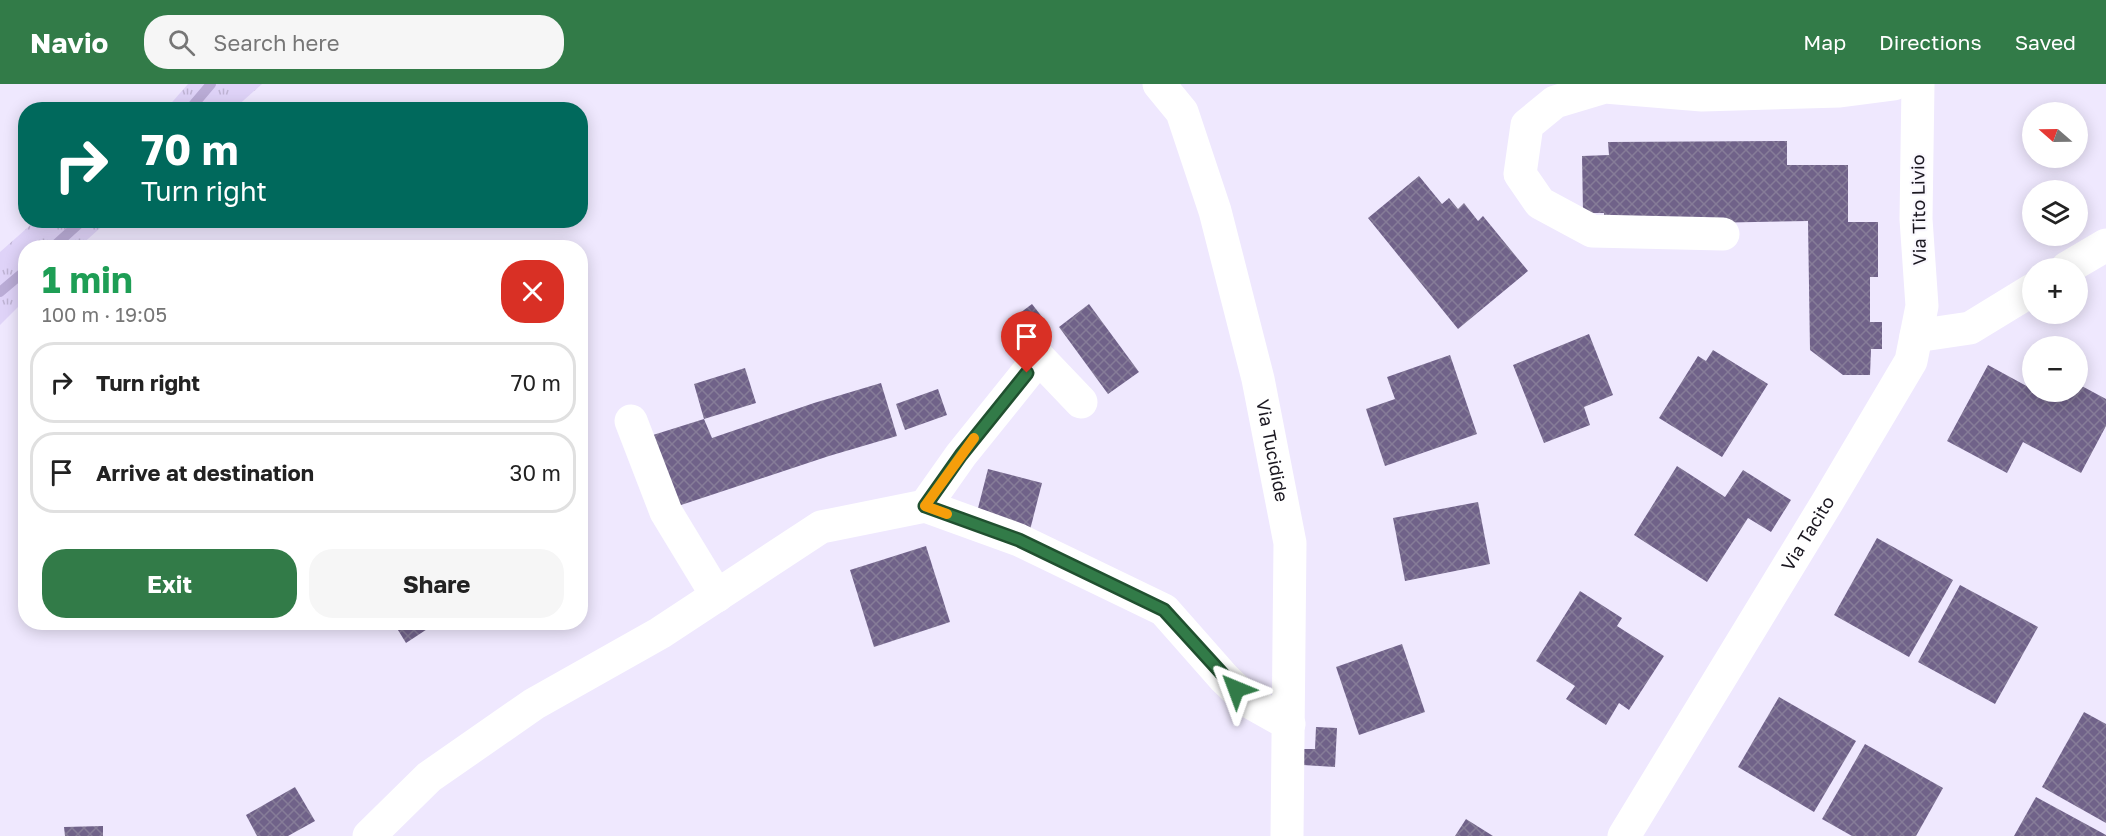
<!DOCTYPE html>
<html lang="en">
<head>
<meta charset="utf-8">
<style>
	body { margin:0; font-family:"Golos Text",sans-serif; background:#f6f6f6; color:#222; height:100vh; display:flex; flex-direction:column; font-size:22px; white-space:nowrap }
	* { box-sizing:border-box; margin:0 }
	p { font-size:20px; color:#767676 }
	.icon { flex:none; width:33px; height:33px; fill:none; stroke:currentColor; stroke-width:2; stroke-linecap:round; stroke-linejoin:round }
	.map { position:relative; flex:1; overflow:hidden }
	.drawer { position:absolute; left:18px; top:156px; width:570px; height:390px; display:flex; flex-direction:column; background:#fff; border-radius:24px; box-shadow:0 3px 15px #0003 }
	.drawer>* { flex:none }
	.banner { position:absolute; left:18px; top:18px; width:570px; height:126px; border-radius:24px; box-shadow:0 3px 15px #0003; background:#00695c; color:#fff; overflow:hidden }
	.needle { width:39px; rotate:290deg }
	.controls { position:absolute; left:2022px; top:18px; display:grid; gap:12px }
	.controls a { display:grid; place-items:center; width:66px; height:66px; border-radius:50%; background:#fff; box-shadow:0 3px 15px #0003; font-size:30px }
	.pin { position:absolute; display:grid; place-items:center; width:51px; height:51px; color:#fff; margin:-62px -26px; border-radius:50% 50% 50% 0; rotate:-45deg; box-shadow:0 0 6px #0007 }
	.pin .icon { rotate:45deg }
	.me { position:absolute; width:66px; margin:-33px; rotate:316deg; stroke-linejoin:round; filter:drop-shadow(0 0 4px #0008) }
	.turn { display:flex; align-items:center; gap:21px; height:126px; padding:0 24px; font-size:27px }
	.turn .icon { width:78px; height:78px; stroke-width:2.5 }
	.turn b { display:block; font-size:42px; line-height:51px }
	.round { display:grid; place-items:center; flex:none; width:63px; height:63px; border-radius:24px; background:#f6f6f6 }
	.headline { display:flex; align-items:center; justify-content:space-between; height:102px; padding:0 24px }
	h1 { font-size:36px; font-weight:700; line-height:45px; color:#1e9e55 }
	.primary-button { display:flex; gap:12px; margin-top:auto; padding:12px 24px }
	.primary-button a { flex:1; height:69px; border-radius:24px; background:#327b48; color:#fff; font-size:24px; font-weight:700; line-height:69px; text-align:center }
	.primary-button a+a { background:#f6f6f6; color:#222 }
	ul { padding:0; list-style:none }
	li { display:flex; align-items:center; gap:18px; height:81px; margin:0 12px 9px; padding:0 12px; border:3px solid #e0e0e0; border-radius:24px }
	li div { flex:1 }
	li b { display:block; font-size:22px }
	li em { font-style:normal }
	header { display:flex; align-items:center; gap:36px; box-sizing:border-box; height:84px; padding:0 30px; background:#327b48; color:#fff }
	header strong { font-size:28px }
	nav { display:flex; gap:33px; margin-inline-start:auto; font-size:21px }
	.search { width:420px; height:54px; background:#f6f6f6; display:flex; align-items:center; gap:15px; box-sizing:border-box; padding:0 21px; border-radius:24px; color:#767676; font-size:22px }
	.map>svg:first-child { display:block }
	.grass { fill:url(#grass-tufts) }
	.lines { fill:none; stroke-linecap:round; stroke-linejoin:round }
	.stream { stroke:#baacd6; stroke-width:10 }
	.building { fill:url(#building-cross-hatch) }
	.minor { stroke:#fff; stroke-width:33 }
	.route-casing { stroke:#20502f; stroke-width:15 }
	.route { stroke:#327b48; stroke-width:10 }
	.slow { stroke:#f59e0b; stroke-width:10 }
	.labels { text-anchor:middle; stroke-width:4.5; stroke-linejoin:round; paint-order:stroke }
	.street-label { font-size:18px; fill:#1b1821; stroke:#faf8fe }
</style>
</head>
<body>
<header>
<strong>Navio</strong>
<div class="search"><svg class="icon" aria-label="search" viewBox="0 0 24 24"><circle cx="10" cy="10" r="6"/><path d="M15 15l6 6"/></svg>Search here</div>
<nav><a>Map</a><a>Directions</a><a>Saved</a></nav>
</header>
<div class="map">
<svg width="2106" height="752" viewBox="0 0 2106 752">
	<defs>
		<pattern id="grass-tufts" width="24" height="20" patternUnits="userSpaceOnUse" patternTransform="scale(1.5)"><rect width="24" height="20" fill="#dfd3f8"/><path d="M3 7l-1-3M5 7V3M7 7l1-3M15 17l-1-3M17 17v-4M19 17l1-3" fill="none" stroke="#bfb4d4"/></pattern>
		<pattern id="building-cross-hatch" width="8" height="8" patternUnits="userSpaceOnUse" patternTransform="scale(1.5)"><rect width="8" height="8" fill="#706289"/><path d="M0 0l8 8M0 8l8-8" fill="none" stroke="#867c98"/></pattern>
	</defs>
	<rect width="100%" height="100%" fill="#efe8fe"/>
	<!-- grass -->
	<g class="grass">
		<polygon points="188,0 262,0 234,25 166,25"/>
		<polygon points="35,137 108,137 79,163 26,164 25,216 0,241 0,168"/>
	</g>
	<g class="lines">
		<!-- stream -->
		<g class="stream">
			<polyline points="189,26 211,0"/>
			<polyline points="52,164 83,136"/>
			<polyline points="0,208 26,186"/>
		</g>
	</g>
	<!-- building -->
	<g class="building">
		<polygon points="1787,57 1787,81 1848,81 1848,138 1878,138 1878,193 1870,193 1870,238 1882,238 1882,265 1871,265 1870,291 1843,291 1810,266 1808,137 1604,141 1604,129 1583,129 1582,72 1609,71 1608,58"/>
		<polygon points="1419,92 1442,120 1449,114 1458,125 1464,119 1478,137 1483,132 1528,187 1458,245 1368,134"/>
		<polygon points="1032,220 1046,238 1018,259 1004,241"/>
		<polygon points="1089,220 1139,288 1108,310 1059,243"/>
		<polygon points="1589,250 1613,311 1584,323 1590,341 1544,359 1513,281"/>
		<polygon points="1713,266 1768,300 1722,373 1659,334 1698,272 1706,277"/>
		<polygon points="1450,271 1477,350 1385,382 1366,325 1395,315 1387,293"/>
		<polygon points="1988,281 2032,305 2032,308 2078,308 2078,300 2106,315 2106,342 2081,389 2023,358 2007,389 1947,357"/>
		<polygon points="745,284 756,319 704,335 712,354 814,319 881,299 897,352 829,372 678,422 653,351 704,335 694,300"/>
		<polygon points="938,305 947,331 905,346 896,320"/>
		<polygon points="1677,382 1725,413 1743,386 1791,416 1771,448 1748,434 1707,498 1634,451"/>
		<polygon points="988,385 1042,399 1030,446 976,432"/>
		<polygon points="1478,418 1490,480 1405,497 1393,434"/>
		<polygon points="1877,454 1953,496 1909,573 1834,531"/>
		<polygon points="926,462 950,538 874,563 850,486"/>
		<polygon points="1960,501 2038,543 1995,620 1918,578"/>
		<polygon points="1580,507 1622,534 1617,542 1664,572 1629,626 1619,619 1606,641 1566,615 1575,602 1536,577"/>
		<polygon points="393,538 438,538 406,559"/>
		<polygon points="1402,560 1425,628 1359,651 1336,583"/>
		<polygon points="1779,613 1856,657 1814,728 1738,683"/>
		<polygon points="2084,628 2106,640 2106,739 2042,703"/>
		<polygon points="1316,643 1337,644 1335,683 1303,681 1304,665 1315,665"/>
		<polygon points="1865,660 1943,704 1916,752 1852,752 1822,735"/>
		<polygon points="295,703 315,737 288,752 257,752 246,731"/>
		<polygon points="2036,713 2106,751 2106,752 2014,752"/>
		<polygon points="1466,735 1493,752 1455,752"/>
		<polygon points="103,742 103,752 65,752 64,743"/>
	</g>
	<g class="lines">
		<!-- minor -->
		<g class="minor">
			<path id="s1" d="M1159,0L1182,28L1215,127L1258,295L1290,459L1287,752"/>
			<polyline points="1723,150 1592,147 1540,119 1520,90 1527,41 1555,18 1605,3 1702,11 1840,7 1894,0"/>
			<polyline points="2067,184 2106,161"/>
			<polyline points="1916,252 1970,244 2032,206"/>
			<polyline points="631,337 666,428 717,512"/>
			<polyline points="925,422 961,371 1039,274 1081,318"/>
			<polyline points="369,752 429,693 534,620 660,549 821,443 925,422 1019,456 1164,526 1224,594 1248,617 1289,640"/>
			<path id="s2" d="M1624,752L1828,417L1911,277L1922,222L1916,135L1918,0"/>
		</g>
	</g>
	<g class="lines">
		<!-- route casing -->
		<g class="route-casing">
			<polyline id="route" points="1027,289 961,371 925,422 1019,456 1164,526 1236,605"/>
		</g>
		<!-- route -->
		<use href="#route" class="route"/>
		<!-- slow -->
		<polyline class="slow" points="947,430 925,422 974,354"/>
	</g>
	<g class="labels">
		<!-- street labels -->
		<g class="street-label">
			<text transform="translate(1919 126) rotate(-91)" y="6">Via Tito Livio</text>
			<text dy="6" stroke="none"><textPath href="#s1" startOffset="387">Via Tucidide</textPath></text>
			<text dy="6" stroke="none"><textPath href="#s2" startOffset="354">Via Tacito</textPath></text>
		</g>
	</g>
</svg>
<div class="controls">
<a><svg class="needle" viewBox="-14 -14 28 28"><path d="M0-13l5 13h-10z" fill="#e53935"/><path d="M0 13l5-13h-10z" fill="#767676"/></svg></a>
<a><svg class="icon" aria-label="layers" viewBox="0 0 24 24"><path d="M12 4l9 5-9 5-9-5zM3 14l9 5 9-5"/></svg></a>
<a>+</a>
<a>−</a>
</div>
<div class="pin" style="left:1027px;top:289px;background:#d93025"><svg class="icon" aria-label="arrive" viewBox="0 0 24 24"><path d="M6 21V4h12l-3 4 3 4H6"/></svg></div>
<svg class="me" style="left:1236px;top:605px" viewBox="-20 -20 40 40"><path d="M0-17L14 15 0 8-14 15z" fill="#327b48" stroke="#fff" stroke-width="4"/></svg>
<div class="banner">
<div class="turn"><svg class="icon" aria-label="right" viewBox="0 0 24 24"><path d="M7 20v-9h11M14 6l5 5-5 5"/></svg><div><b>70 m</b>Turn right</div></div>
</div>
<section class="drawer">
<div class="headline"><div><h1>1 min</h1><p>100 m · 19:05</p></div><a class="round" style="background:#d93025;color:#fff"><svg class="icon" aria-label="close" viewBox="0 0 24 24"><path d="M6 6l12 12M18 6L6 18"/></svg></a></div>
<ul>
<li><svg class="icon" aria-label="right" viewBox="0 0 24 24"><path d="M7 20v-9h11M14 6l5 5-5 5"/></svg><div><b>Turn right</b></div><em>70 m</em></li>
<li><svg class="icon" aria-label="arrive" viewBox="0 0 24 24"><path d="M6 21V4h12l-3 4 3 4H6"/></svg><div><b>Arrive at destination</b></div><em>30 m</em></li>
</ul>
<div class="primary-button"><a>Exit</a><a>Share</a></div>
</section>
</div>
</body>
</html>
